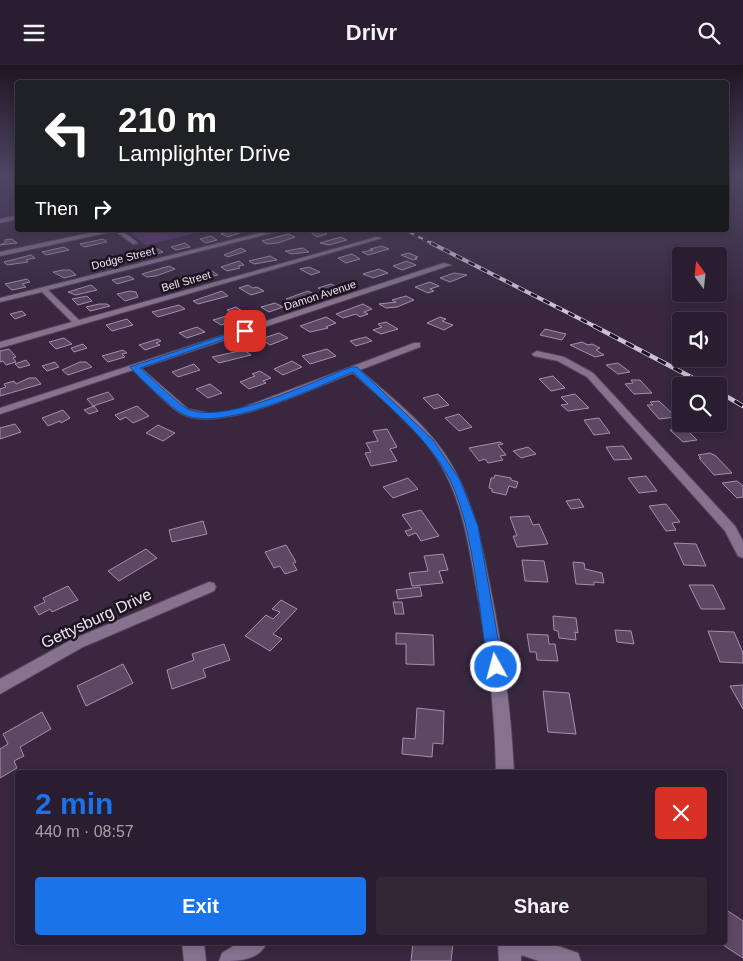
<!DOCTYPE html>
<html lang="en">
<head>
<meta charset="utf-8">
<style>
	body { margin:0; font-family:Helvetica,sans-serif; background:#322637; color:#f1f3f6; height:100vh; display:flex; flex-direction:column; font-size:19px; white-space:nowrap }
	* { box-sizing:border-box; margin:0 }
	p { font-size:16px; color:#a5a2aa }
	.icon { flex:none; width:28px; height:28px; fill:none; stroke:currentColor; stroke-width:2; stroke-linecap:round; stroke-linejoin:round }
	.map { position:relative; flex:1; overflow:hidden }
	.panel { position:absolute; left:15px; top:705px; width:712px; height:175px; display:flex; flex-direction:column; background:#2a1d2f; border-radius:5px; box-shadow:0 2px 8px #0003,0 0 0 1px #463b4b }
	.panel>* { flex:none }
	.hud { position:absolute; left:15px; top:15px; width:714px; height:152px; border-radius:5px; box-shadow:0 2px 8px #0003,0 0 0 1px #463b4b; background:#202124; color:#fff; overflow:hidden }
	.needle { width:32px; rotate:345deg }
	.controls { position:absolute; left:672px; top:182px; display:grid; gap:10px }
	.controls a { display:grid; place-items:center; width:55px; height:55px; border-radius:5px; background:#2a1d2f; box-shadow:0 2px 8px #0003,0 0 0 1px #463b4b; font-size:25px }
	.pin { position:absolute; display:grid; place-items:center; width:42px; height:42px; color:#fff; margin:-21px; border-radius:10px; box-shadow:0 2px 8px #0006 }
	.me { position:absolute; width:55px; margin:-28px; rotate:353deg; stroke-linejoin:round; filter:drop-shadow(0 0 4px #0008) }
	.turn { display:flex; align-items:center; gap:18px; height:105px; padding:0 20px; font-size:22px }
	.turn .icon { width:65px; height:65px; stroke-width:2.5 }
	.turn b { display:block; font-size:35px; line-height:42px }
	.then { display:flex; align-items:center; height:48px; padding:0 20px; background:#0003; gap:10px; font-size:19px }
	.round { display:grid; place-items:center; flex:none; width:52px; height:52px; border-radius:5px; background:#322637 }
	.overview { display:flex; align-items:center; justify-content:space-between; height:85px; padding:0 20px }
	h1 { font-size:30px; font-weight:800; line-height:38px; color:#1a73e8 }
	.primary-button { display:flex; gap:10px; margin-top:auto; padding:10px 20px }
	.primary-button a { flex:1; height:58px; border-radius:5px; background:#1a73e8; color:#fff; font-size:20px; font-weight:800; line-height:58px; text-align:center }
	.primary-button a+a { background:#322637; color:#f1f3f6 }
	header { display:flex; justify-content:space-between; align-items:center; height:65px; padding:0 20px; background:#2a1d2f; font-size:22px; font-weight:800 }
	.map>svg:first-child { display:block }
	.green { fill:#5b346b }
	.building { fill:#5b4863; stroke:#a490ad }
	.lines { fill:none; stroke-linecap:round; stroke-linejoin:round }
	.minor-casing { stroke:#55455c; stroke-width:2 }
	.minor { fill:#86718e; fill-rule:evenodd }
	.rail-far2-casing { stroke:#cdc1d3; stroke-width:2.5 }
	.rail-far1-casing { stroke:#cdc1d3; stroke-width:4 }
	.rail-casing { stroke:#cdc1d3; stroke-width:4.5 }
	.rail-far2 { stroke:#1b141e; stroke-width:2; stroke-dasharray:5; stroke-linecap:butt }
	.rail-far1 { stroke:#1b141e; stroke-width:2.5; stroke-dasharray:7; stroke-linecap:butt }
	.rail { stroke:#1b141e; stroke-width:3; stroke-dasharray:9; stroke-linecap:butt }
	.route { fill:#1a73e8; stroke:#114b97 }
	.labels { text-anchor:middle; stroke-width:5; stroke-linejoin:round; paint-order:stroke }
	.far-street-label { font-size:11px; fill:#ede2f2; stroke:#1b141e }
	.near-street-label { font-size:16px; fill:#ede2f2; stroke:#1b141e }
</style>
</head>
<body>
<header><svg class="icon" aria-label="menu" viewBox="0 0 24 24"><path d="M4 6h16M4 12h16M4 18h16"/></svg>Drivr<svg class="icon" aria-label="search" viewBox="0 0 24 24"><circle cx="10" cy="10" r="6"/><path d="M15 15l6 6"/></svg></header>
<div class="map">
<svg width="743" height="896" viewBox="0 0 743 896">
	<rect width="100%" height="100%" fill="#38273f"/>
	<!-- green -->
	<polygon class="green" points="126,165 209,165 146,180"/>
	<!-- building -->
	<g class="building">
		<polygon points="234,165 242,167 228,172 221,169"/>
		<polygon points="323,165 327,169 317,172 309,166"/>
		<polygon points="288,169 295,172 278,178 267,179 262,176"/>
		<polygon points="211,171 217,175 206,178 200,174"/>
		<polygon points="341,172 347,175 329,180 320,178"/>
		<polygon points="12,174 17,178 0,180 6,177 4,175"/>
		<polygon points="103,174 107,177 84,182 80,179"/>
		<polygon points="185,178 190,182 176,185 171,182"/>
		<polygon points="382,181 389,184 368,190 362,187 373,185 370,184"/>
		<polygon points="64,182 69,185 46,190 42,187"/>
		<polygon points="156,183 163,187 140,193 135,190"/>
		<polygon points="241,183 246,186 228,192 224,190"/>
		<polygon points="303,183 309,187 291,189 285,186"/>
		<polygon points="409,188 418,192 415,193 417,194 413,195 401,190"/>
		<polygon points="352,189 360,194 346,198 338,193"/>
		<polygon points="31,190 35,193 26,195 28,197 7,200 4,197"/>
		<polygon points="270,191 277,195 254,199 249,196"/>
		<polygon points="110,196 116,201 106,203 96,199"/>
		<polygon points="239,196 244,200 238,201 240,203 227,206 221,202"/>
		<polygon points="407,196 416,200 402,205 393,201"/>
		<polygon points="169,201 175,204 156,211 147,212 142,209"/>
		<polygon points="309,202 320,207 311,210 300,204"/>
		<polygon points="379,204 388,208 373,213 363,209"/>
		<polygon points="63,205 70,205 76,210 64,213 53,207"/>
		<polygon points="212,206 218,210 204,213 197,210"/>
		<polygon points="454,208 467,210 450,217 440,213"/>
		<polygon points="129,211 134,214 117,219 112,215"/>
		<polygon points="27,214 30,217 22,219 26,222 12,225 5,219"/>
		<polygon points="430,217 439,221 430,224 434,226 428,228 415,222"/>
		<polygon points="331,219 339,223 326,227 318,223"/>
		<polygon points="91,220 97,225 76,230 68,227"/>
		<polygon points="248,220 253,223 257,222 264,226 251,230 239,223"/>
		<polygon points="130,226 136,227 138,232 125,236 117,229"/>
		<polygon points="222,226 228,231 198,239 193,236"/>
		<polygon points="308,226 316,230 294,238 286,234"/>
		<polygon points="87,231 92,236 78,240 72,234"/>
		<polygon points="406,231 414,235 397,242 386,243 379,239 396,237 392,235"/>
		<polygon points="275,238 283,242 269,247 261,242"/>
		<polygon points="99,239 107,239 110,241 90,246 86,242"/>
		<polygon points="363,239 372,244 364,247 368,249 360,252 356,249 343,253 336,249"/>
		<polygon points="179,240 185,244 158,252 152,247"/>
		<polygon points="236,242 245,248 234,253 238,255 221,260 213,255 233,249 227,245"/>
		<polygon points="22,246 26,250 15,254 10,249"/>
		<polygon points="326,252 336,258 326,262 328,263 310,267 300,261"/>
		<polygon points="440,252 446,254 442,256 453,260 444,265 427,258"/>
		<polygon points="127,254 133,260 112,266 106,260"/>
		<polygon points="386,257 398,264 381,269 373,265 382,262 378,259"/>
		<polygon points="197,262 205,267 187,273 179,268"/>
		<polygon points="545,264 566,269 562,275 540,270"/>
		<polygon points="279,268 288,273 270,280 261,274"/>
		<polygon points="366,272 372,276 356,281 350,276"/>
		<polygon points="64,273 72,279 56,284 49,277"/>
		<polygon points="158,274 161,276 156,278 160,280 145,285 139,280"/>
		<polygon points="582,277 588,280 592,279 600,283 596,285 604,290 595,292 570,280"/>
		<polygon points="83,279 87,283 74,287 71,283"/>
		<polygon points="9,284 16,292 13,293 16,297 6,300 3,296 0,297 0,286"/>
		<polygon points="327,284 336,291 310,299 302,291"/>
		<polygon points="123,285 127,288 122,289 125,292 108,297 102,291"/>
		<polygon points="244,285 251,290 219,298 212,292"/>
		<polygon points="26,295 30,300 19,303 15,299"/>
		<polygon points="292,296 302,302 283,310 274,304"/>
		<polygon points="55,297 59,302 47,306 42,301"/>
		<polygon points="80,297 86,297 92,302 68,310 62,305"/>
		<polygon points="618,298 630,307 618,309 606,300"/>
		<polygon points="194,299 200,305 178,312 172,307"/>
		<polygon points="260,306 271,313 263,316 266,318 249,324 240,317 255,311 252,309"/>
		<polygon points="553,311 565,323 551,326 539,314"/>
		<polygon points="29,313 36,313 41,319 0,331 0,324 6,322 4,319 14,316 16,319"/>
		<polygon points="631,315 640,315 652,328 634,329 625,319 633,318"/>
		<polygon points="210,319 222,328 208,333 196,324"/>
		<polygon points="108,327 114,334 93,341 87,334"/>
		<polygon points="438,329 449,340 434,344 423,333"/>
		<polygon points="575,329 589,343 568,346 561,340 568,339 561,332"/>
		<polygon points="659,336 676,352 659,354 647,340 653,340 650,337"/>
		<polygon points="94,341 98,346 89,349 84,345"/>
		<polygon points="137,341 149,351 133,358 126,352 120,355 115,350"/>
		<polygon points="63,345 70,353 61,358 60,356 48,361 42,353"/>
		<polygon points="459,349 472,362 459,366 445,353"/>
		<polygon points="599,353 610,368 594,370 584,355"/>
		<polygon points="15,359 21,367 0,374 0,363"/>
		<polygon points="158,360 175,368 163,376 146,368"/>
		<polygon points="685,363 697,375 683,377 670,365"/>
		<polygon points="387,364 397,382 390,384 397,396 371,401 365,388 371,387 366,378 378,376 373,366"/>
		<polygon points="500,377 503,379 498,380 506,390 500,391 503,395 488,398 485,394 479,396 469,383"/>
		<polygon points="623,381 632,394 614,395 606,382"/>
		<polygon points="528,382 536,389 521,393 513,386"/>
		<polygon points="710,388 716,391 732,408 714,410 699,393 701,393 698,390"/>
		<polygon points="495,410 511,413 511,415 518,417 516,423 509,421 506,430 492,427 492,424 489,423 491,413 494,413"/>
		<polygon points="646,411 657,426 639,428 628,413"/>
		<polygon points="408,413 418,424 393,433 383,422"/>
		<polygon points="737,416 743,421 743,432 737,433 722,418"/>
		<polygon points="579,434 584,442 571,444 566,436"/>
		<polygon points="666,439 680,457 672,458 676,465 666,466 649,441"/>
		<polygon points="421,445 439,471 421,476 416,468 408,471 405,466 412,464 402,450"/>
		<polygon points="529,451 533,460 539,459 548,479 517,482 513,471 517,471 510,452"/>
		<polygon points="203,456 207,469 172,477 169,465"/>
		<polygon points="674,478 696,479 706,501 684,500"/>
		<polygon points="286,480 296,497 293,498 297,505 285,509 280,501 274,503 265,487"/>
		<polygon points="146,484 157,493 119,516 108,506"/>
		<polygon points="443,489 448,505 439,506 443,518 412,521 409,508 428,506 424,491"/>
		<polygon points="522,495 544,496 548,517 525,516"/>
		<polygon points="573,497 584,498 585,504 602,508 604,518 594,517 594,520 576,519"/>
		<polygon points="689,520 713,520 725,544 701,544"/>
		<polygon points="68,521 78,535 52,547 50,544 39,550 34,542 45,537 43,533"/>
		<polygon points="420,522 422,531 398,534 396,525"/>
		<polygon points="281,535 297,544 273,569 282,574 270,586 245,571 266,550 273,554 280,547 272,544"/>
		<polygon points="393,537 402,537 404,549 395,549"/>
		<polygon points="553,551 576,553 578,568 575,567 576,575 559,573 558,566 554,565"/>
		<polygon points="615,565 631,566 634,579 617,577"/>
		<polygon points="708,566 734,567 743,588 743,598 720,597"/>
		<polygon points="396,568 433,570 434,600 406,599 406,579 396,579"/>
		<polygon points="527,569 548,570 549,579 555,579 558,596 537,595 536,587 530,587"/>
		<polygon points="224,579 230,595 203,604 206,612 172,624 167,605 194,595 192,589"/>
		<polygon points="123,599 133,618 86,641 77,621"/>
		<polygon points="743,620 743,644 730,621"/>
		<polygon points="543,626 569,628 576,669 548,667"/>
		<polygon points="417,643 444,646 443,679 433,678 432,692 402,689 403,673 415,674"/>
		<polygon points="42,647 51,664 20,682 24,691 14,696 17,703 0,713 0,684 8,679 3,669"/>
		<polygon points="281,705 281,708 232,708 232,707"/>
		<polygon points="725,844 743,856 743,893 720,878 725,878"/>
		<polygon points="413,878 453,878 451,896 411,896"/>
	</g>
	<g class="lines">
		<!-- minor casing -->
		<g class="minor-casing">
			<g id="minor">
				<polygon points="18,150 18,154 0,158 0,154"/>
				<polygon points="104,165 121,165 138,178 133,179 115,166 0,191 0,187"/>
				<polygon points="272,165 283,165 48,225 79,255 377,172 382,173 0,283 0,277 72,257 42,227 0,237 0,233"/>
				<path d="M444,198L451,200L141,303L188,344L213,349L236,345L414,278H420V282L360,305C392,333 428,360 450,397C472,433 481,475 489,516C502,579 511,643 514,708H496C495,643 487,579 475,516C468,475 461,433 439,397C418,362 382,335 353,308C313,323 220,369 182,349C170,343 144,316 133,305L0,349V343Z"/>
				<polygon points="537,286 564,292 593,308 735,461 743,476 743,493 738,491 725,466 587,312 558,296 534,291 532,289"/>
				<polygon points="209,517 214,518 216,522 214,526 83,582 0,629 0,614 73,574"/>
				<polygon points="182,878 204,878 206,896 184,896"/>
				<path d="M238,878H267C258,896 238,896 219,896L222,888Z"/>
				<polygon points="498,878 549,878 578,888 581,896 539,896 521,890 521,896 499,896"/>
			</g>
		</g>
		<!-- minor -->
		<use href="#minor" class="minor"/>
		<!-- rail-far2 casing -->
		<g class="rail-far2-casing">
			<polyline id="rail-far2" points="405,165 433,179"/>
		</g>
		<!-- rail-far1 casing -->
		<g class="rail-far1-casing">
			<polyline id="rail-far1" points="431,178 596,262"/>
		</g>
		<!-- rail casing -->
		<g class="rail-casing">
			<g id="rail">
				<polyline points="594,261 708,321"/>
				<polyline points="719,327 743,341"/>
			</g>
		</g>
		<!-- rail-far2 -->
		<use href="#rail-far2" class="rail-far2"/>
		<!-- rail-far1 -->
		<use href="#rail-far1" class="rail-far1"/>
		<!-- rail -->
		<use href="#rail" class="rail"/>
	</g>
	<!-- sky -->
	<linearGradient id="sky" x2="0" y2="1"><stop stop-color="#1f1523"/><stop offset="0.47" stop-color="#4d4763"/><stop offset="1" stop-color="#4d4763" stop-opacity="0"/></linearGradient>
	<rect width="743" height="238" fill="url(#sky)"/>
	<!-- route -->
	<path class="route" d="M242,264L249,266L140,303C151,312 180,342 190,345C230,358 311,317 351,302H357L433,375L460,415L478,461L503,602L501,606L496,608L490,606L488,602C479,546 474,465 450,415C428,372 386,340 353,307C316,322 217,370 181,348C168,340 141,314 130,302Z"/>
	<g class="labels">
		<!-- far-street labels -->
		<g class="far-street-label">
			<text transform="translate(123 193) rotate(-14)" y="4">Dodge Street</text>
			<text transform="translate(186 216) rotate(-16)" y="4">Bell Street</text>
			<text transform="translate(320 230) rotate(-18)" y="4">Damon Avenue</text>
		</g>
		<!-- near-street labels -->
		<g class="near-street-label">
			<text transform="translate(96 553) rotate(-25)" y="6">Gettysburg Drive</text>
		</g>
	</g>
</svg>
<div class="controls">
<a><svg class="needle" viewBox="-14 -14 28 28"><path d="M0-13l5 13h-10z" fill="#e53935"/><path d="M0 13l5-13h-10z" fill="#a5a2aa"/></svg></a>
<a><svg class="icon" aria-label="sound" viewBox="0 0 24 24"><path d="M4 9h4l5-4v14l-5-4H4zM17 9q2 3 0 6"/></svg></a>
<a><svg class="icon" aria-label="search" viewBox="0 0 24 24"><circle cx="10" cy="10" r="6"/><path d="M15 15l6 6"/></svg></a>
</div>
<div class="pin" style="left:245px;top:266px;background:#d93025"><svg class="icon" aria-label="arrive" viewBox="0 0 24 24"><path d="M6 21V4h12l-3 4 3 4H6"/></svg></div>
<svg class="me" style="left:496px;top:602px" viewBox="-20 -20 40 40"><circle r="17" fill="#1a73e8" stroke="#fff" stroke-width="3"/><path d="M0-11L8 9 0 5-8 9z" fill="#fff"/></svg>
<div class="hud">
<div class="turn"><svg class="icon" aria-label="left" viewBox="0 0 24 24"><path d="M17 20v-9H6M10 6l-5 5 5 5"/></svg><div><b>210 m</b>Lamplighter Drive</div></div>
<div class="then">Then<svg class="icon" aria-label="right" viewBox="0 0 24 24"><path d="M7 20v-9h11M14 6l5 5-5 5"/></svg></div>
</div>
<section class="panel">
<div class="overview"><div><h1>2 min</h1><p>440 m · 08:57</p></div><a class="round" style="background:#d93025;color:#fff"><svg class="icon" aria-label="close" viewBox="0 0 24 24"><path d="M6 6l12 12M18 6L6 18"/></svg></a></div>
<div class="primary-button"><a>Exit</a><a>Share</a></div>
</section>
</div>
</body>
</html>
